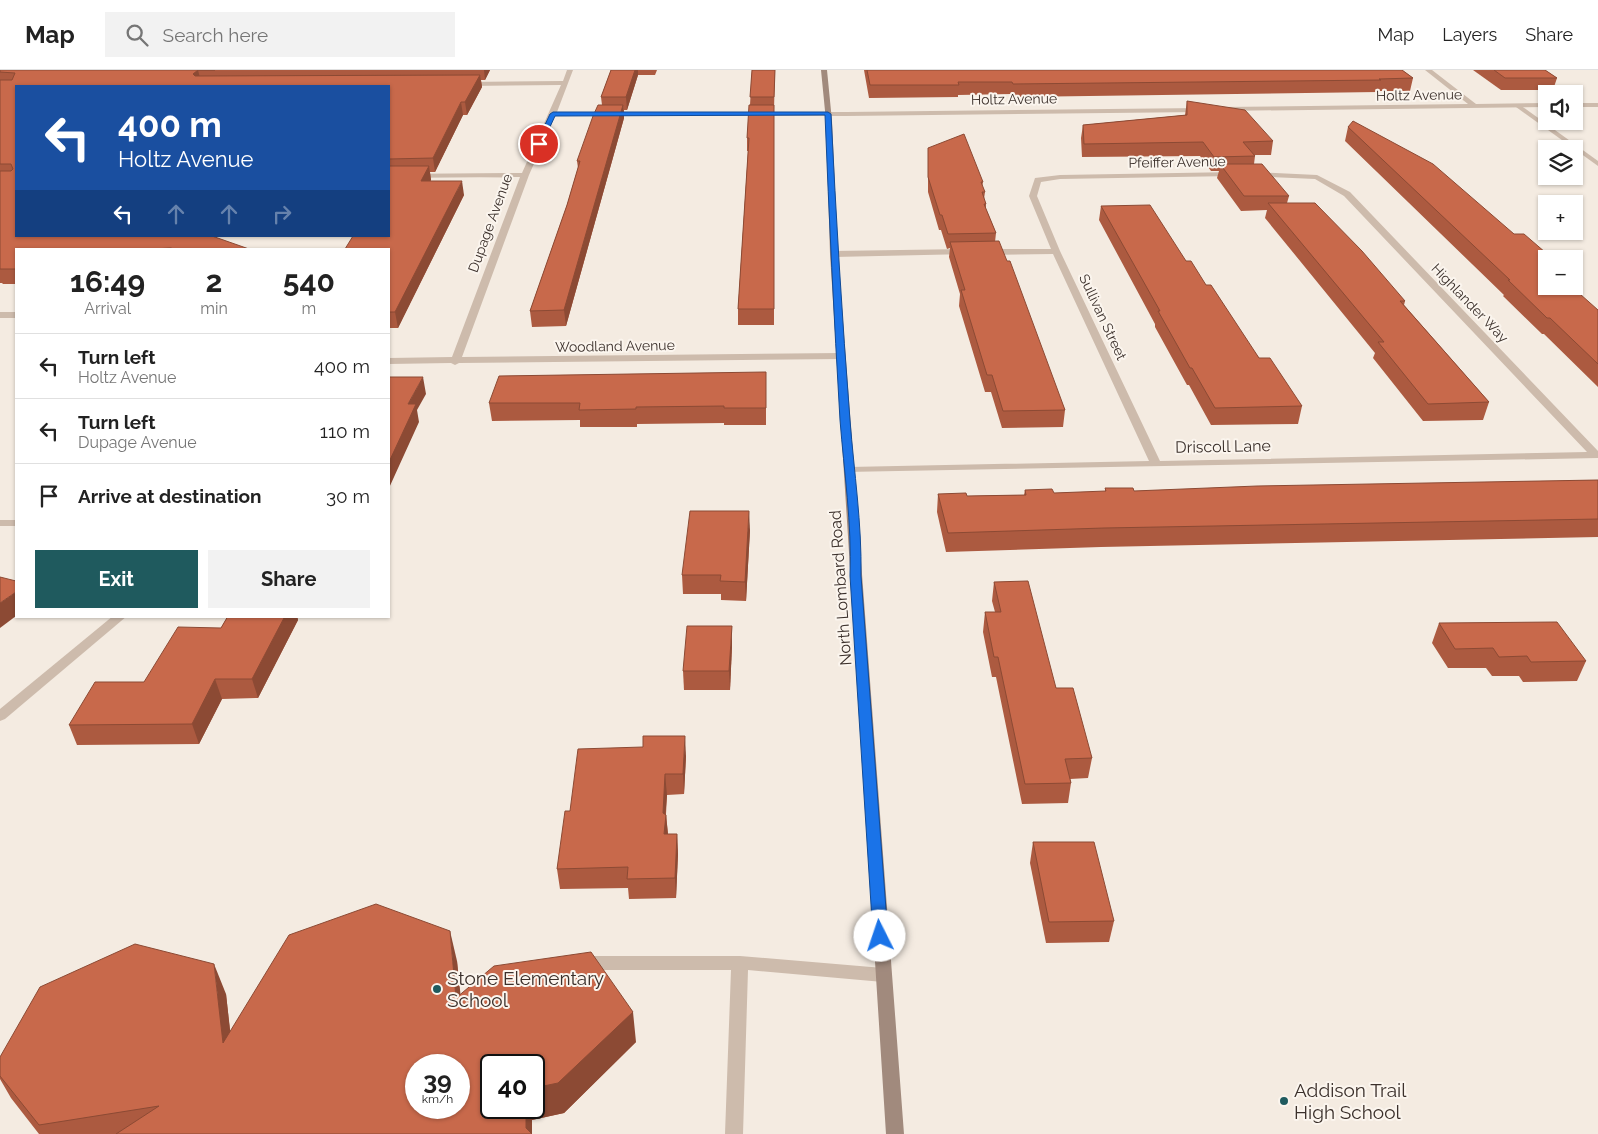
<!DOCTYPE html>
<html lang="en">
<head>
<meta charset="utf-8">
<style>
	body { margin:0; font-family:Raleway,sans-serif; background:#f2f2f2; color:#222; height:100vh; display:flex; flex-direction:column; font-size:19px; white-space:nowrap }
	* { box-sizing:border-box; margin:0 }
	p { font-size:16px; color:#767676 }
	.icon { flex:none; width:28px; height:28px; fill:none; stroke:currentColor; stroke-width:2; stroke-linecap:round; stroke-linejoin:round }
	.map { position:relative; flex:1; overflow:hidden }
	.details { position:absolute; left:15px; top:178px; width:375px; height:370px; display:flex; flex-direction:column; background:#fff; border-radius:0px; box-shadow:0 1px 4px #0004 }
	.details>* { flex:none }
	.hud { position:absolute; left:15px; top:15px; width:375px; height:152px; border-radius:0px; box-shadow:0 1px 4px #0004; background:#1a4fa0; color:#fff; overflow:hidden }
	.controls { position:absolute; left:1538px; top:15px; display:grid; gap:10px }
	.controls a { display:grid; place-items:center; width:45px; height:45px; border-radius:0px; background:#fff; box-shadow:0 1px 4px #0004; font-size:25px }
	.speed { position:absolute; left:405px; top:984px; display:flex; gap:10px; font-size:25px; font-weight:700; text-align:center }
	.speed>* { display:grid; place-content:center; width:65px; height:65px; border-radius:50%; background:#fff; box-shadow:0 1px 4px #0004; line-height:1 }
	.speed small { font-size:12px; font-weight:400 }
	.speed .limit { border:2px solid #111; border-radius:8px; background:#fff; color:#111 }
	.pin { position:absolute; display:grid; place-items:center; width:42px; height:42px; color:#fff; margin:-21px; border:2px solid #fff; border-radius:50%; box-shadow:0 1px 5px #0007 }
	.me { position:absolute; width:55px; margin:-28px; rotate:356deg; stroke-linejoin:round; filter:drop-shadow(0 0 4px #0008) }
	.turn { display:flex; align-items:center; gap:18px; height:105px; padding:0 20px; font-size:22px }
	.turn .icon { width:65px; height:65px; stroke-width:2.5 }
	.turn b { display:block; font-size:35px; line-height:42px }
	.lanes { display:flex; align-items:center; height:48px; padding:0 20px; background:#0003; justify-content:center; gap:25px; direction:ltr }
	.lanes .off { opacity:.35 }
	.eta { display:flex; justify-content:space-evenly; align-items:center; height:85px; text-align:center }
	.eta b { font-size:30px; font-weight:700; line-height:35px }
	.primary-button { display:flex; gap:10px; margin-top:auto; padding:10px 20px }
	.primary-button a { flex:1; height:58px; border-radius:0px; background:#1f5a5e; color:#fff; font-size:20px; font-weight:700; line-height:58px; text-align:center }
	.primary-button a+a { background:#f2f2f2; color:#222 }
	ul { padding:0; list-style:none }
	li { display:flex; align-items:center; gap:15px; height:65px; padding:0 20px; border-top:1px solid #e0e0e0 }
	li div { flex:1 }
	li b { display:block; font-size:19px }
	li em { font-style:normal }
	header { display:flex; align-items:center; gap:30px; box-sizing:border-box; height:70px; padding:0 25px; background:#fff; border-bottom:1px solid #e0e0e0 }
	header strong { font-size:24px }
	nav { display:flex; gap:28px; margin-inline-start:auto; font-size:18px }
	.search { width:350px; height:45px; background:#f2f2f2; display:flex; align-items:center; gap:12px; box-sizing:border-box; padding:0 18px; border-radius:0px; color:#767676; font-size:19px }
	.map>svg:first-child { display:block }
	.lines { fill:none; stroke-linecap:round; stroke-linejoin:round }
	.lane { fill:#cdbbac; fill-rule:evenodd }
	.street { fill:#cdbbac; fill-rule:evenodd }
	.secondary { fill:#a18a7d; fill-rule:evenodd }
	.wall { fill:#ac5a40 }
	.shaded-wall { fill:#8c4a34 }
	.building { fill:#c8694b; stroke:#8c4a34; fill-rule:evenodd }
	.route { fill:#1a73e8; stroke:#114b97 }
	.poi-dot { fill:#1f5a5e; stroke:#fbf5ee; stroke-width:2 }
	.labels { text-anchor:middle; stroke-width:4; stroke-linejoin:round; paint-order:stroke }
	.far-street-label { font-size:14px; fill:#3b302b; stroke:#fbf5ee }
	.street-label { font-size:16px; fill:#3b302b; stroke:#fbf5ee }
	.near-poi-label { font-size:19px; fill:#3b302b; stroke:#fbf5ee; text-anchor:start }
</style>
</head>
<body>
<header>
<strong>Map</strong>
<div class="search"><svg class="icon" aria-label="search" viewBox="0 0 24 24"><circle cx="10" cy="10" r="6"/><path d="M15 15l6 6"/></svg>Search here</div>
<nav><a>Map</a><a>Layers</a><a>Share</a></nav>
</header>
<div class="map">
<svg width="1598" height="1064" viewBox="0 0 1598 1064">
	<rect width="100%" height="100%" fill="#f4ebe1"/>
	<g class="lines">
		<!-- lane -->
		<g class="lane">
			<polygon points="1516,35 1520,35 1598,91 1598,96 1516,37"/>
			<polygon points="583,886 740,886 883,898 889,900 891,905 889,910 883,912 748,900 743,1064 725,1064 731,900 583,900 577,898 575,893 577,888"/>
		</g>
		<!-- street -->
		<g class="street">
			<polygon points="567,0 573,0 557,42 846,42 1201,38 1204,40 1201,42 846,46 555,46 529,105 462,287 841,283 846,286 841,289 459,293 455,295 451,293 389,294 389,288 452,287 520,107 389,108 389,104 522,103 561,15 466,16 463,14 466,12 563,11"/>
			<polygon points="1425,0 1432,0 1476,34 1546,33 1546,37 1221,41 1218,39 1221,37 1468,34"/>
			<rect x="1574" y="33" width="24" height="4"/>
			<polygon points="1236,102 1237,104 1233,106 1060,109 1041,112 1037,126 1060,181 1160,391 1587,382 1344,126 1315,109 1250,106 1249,104 1253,102 1317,105 1350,122 1598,381 1598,388 845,402 844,400 845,398 849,397 1149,391 1053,184 986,185 982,182 986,179 1051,179 1029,126 1035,108 1060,105"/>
			<polygon points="966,179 969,180 969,184 834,187 830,184 834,181"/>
			<rect x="0" y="242" width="16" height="6"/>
			<rect x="0" y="450" width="16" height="6"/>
			<polygon points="113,546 127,546 5,649 0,651 0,639"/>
		</g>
		<!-- secondary -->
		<polygon class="secondary" points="821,0 827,0 832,51 838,184 904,1064 886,1064 830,184 826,51"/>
	</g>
	<!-- wall -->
	<g class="wall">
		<polygon points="0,0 490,0 485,10 481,10 482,17 467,45 463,45 435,102 430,102 431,110 430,111 464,125 398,258 389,258 389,16 16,166 249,179 16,179 16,214 3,214 2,213 0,213"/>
		<polygon points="611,0 657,0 655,5 638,5 627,40 624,40 624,48 566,256 532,257 530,241 567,135 578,98 577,91 602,35 601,27"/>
		<polygon points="752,0 775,0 774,40 774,255 738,255 738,239 748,81 747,81 747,68 750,35"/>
		<polygon points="864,0 1402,0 1413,8 1410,21 1378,21 1378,22 1012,27 1011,24 958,25 958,27 869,28"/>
		<polygon points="1473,0 1545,0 1557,8 1553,20 1501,20"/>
		<polygon points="1187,31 1273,71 1271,85 1254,85 1255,86 1254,94 1289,126 1287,133 1405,231 1404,235 1489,332 1483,350 1423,351 1373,288 1375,283 1265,148 1267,140 1241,141 1217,108 1219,101 1211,101 1200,86 1082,87 1081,68 1083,55 1185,45"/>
		<polygon points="1348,57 1514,164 1546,189 1546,216 1598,240 1598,317 1544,264 1542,264 1503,226 1504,225 1345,71"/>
		<polygon points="928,78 983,112 982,117 985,122 984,129 986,134 986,139 996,163 995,172 1065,340 1063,357 1002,358 991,322 985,322 959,236 960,224 949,187 950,178 947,179 941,160 939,160 928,122"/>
		<polygon points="1101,136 1186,191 1206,215 1259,288 1302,336 1298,354 1211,355 1189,315 1187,315 1155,257 1155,254 1099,150"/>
		<polygon points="766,302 766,355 724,355 724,353 637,354 637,357 580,357 580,350 492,351 489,333"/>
		<polygon points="1598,410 1598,467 1101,477 946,482 937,442 938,424 967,426 1024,425 1025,420 1054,423 1105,422 1105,418 1134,421"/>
		<polygon points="750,460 746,531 721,530 721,524 683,524 682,505"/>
		<polygon points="994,512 1056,618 1092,688 1088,708 1070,709 1071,713 1068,733 1022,734 996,607 992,607 983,562 985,542 995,542 992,531"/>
		<polygon points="228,546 297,546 298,550 258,628 222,629 199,674 77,675 69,655 144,612 221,558"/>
		<polygon points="1439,553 1586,591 1577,611 1523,612 1519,606 1492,606 1486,598 1448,598 1432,573"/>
		<polygon points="732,576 730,620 684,620 683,601"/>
		<polygon points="686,686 684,724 667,725 666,744 668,764 677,764 678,784 676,828 629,829 628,818 560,819 557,799 570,741"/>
		<polygon points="1033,772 1114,851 1109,872 1046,873 1030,793"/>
		<polygon points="457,891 460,925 636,972 564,1043 532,1050 532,1064 39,1064 11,1028 0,1009 0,987 226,924 230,961"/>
	</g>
	<!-- shaded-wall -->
	<g class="shaded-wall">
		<polygon points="198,0 201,12 193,4"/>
		<polygon points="484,0 490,0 485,10"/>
		<polygon points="635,0 638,0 638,5 627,40 626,27"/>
		<polygon points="480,5 482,17 467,45 465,32"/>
		<polygon points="461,32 463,45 435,102 433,88"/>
		<polygon points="623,35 624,48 566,256 564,240"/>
		<polygon points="429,96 431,110 424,125 421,111"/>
		<polygon points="462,111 464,125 398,258 395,242"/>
		<polygon points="423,307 426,324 417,340 419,352 389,418 389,392 408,334"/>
		<polygon points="749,441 750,460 746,531 745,512"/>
		<polygon points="16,522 16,546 0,558 0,533"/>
		<polygon points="285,546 297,546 298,550 258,628 252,609"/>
		<polygon points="732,556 732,576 730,620 729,601"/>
		<polygon points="215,609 222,629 199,674 192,654"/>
		<polygon points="685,666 686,686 684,724 683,704"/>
		<polygon points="665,704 667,725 665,749 666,745 668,765 666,785 663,743"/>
		<polygon points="677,764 678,784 676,828 675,808"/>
		<polygon points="450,861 457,891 464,958 456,928"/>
		<polygon points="214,894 226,924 235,1004 223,973"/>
		<polygon points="633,942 636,972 564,1043 532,1050 532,1064 526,1058 526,1038 534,1038 534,1018"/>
	</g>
	<!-- building -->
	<g class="building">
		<polygon points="0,0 215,0 198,0 193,4 195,6 480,5 465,32 461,32 433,88 389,89 389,16 16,16 16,166 212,166 249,179 173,179 171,178 153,179 16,179 16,199 0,199 0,101 11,101 13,99 11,94 0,94 0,10 12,10 15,3 0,2"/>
		<polygon points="611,0 635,0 626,27 601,27"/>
		<polygon points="752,0 775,0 774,27 750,27"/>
		<polygon points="867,0 1402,0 1413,8 1379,9 1381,10 1013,14 1012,12 958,12 959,15 870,15"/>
		<polygon points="1494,0 1545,0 1557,8 1505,8"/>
		<polygon points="1187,31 1245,40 1273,71 1243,72 1255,86 1214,87 1203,72 1084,74 1083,55 1187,45"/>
		<polygon points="598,35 623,35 564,240 530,241 567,135 580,91 577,91 593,46"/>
		<polygon points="749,35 774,35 774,239 738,239 749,68 747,68"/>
		<polygon points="1353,51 1433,94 1514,164 1524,164 1553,189 1546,189 1546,216 1571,216 1598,240 1598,294 1550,248 1547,248 1508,210 1510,210 1348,57"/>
		<polygon points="964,64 983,112 981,112 985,122 982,122 986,134 984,134 996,163 948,164 942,145 940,145 928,107 928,78"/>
		<polygon points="1220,94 1262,94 1289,126 1244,126"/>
		<polygon points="389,96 429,96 421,111 462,111 395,242 389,242 389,179 345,179 353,166 389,166"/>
		<polygon points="1268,133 1315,133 1362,181 1405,231 1400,231 1489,332 1428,334 1378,272 1384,272"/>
		<polygon points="1150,135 1186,191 1191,191 1206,215 1211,215 1259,288 1270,288 1302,336 1215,338 1192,298 1190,298 1158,241 1160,241 1101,136"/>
		<polygon points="999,171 1007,191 1010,191 1065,340 1003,341 992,305 987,305 961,220 965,220 950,172"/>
		<polygon points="766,302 766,338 724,338 724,336 636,337 636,339 579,340 580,333 489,333 499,306"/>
		<polygon points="389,307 423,307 408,334 416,334 389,392"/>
		<polygon points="1598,410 1598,449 1104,458 948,463 938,424 966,423 967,426 1026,425 1025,420 1052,419 1054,423 1106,421 1105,418 1133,418 1134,421 1257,416"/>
		<polygon points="690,441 749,441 745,512 720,511 721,505 682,505"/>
		<polygon points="0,507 16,511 16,522 0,533"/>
		<polygon points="1028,511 1056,618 1073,618 1092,688 1065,689 1071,713 1025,714 998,587 994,587 985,542 1001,542 994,512"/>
		<polygon points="228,546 285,546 252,609 215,609 192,654 69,655 95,612 144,612 178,557 221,558"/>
		<polygon points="1557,552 1586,591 1531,592 1527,586 1499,587 1493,578 1455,579 1439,553"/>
		<polygon points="687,556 732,556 729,601 683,601"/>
		<polygon points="643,666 685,666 683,704 665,704 663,743 666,745 664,764 677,764 675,808 627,809 628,797 557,799 565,741 570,741 578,679 643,677"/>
		<polygon points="1033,772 1094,772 1114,851 1049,852"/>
		<path d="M376,834L450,861L456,928L494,896L591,882L633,942L558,1013L534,1018V995H491V1038H526V1058L532,1064H116L159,1036L39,1055L0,1006V987L40,917L135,874L214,894L223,973L289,865ZM416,995H459V1038H416Z"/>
	</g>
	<!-- route -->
	<path class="route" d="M828,42L831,44C836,146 842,248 850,350C854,402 862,454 861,506L888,866L885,871L880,872L875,871L873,866L850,506C852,454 844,401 840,350C834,248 829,147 825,45L555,46L542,74L539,76L536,74L550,44L553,42Z"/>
	<!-- markers -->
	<g class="poi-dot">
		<circle cx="437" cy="919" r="5"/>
		<circle cx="1284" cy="1031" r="5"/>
	</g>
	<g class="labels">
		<!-- far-street labels -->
		<g class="far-street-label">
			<text transform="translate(1419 25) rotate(-1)" y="5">Holtz Avenue</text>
			<text transform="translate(1014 29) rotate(-1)" y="5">Holtz Avenue</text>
			<text transform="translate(1177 92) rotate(-1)" y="5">Pfeiffer Avenue</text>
			<text transform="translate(490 153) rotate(-70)" y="5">Dupage Avenue</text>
			<text transform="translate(1470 233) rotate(46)" y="5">Highlander Way</text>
			<text transform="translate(1103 247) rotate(65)" y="5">Sullivan Street</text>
			<text transform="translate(615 276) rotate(-1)" y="5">Woodland Avenue</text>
		</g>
		<!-- street labels -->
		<g class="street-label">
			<text transform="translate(1223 376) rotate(-1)" y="6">Driscoll Lane</text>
			<text transform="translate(840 518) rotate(-94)" y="6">North Lombard Road</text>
		</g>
		<!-- near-poi labels -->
		<g class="near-poi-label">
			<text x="447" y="915">Stone Elementary<tspan x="447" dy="22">School</tspan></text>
			<text x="1294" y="1027">Addison Trail<tspan x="1294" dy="22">High School</tspan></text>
		</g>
	</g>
</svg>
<div class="controls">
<a><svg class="icon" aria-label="sound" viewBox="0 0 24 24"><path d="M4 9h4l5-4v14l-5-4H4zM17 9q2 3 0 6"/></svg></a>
<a><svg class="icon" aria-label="layers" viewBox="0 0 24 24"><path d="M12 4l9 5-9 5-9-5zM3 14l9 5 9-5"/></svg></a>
<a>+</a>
<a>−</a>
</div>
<div class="speed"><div>39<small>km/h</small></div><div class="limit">40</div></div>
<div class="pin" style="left:539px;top:74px;background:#d93025"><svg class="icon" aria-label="arrive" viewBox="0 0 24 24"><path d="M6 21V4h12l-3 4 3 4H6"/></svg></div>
<svg class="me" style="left:880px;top:866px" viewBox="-20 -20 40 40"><circle r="19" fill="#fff"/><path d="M0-13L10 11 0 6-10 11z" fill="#1a73e8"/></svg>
<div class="hud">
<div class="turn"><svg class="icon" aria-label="left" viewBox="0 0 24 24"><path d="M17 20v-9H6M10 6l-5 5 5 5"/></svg><div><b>400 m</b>Holtz Avenue</div></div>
<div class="lanes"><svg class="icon" aria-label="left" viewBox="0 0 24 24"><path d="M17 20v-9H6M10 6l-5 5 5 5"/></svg><svg class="icon off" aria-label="ahead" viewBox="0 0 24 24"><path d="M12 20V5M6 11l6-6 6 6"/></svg><svg class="icon off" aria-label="ahead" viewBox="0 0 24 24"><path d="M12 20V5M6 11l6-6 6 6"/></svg><svg class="icon off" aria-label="right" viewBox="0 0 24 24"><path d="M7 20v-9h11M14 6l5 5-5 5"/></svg></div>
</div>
<section class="details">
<div class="eta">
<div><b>16:49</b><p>Arrival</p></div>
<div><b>2</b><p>min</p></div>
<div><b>540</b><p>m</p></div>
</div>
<ul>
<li><svg class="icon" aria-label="left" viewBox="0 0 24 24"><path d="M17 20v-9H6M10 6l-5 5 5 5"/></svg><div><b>Turn left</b><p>Holtz Avenue</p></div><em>400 m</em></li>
<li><svg class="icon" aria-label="left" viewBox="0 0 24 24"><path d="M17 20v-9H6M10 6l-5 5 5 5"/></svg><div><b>Turn left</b><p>Dupage Avenue</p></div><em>110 m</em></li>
<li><svg class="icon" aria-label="arrive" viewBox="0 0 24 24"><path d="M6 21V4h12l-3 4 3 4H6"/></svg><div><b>Arrive at destination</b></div><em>30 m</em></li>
</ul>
<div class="primary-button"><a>Exit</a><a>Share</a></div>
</section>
</div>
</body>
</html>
